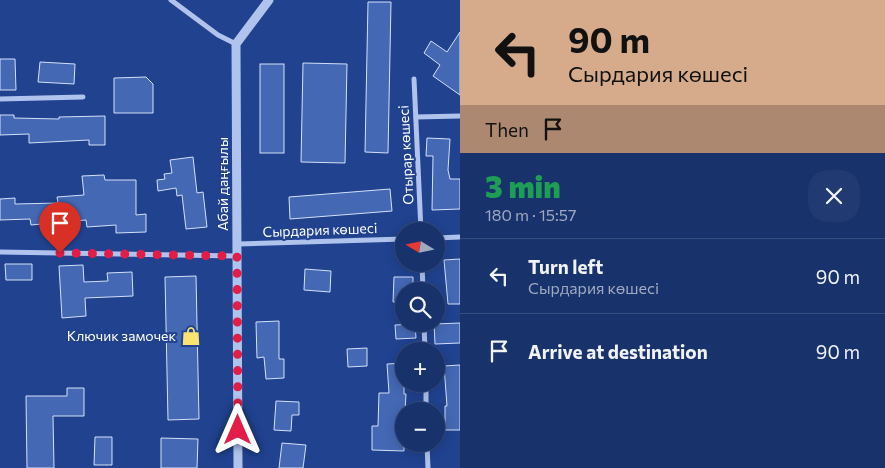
<!DOCTYPE html>
<html lang="en">
<head>
<meta charset="utf-8">
<style>
	body { margin:0; font-family:Commissioner,sans-serif; background:#213a71; color:#f1f3f6; height:100vh; display:flex; flex-direction:column; font-size:19px; white-space:nowrap }
	* { box-sizing:border-box; margin:0 }
	p { font-size:16px; color:#9faac1 }
	.icon { flex:none; width:28px; height:28px; fill:none; stroke:currentColor; stroke-width:2; stroke-linecap:round; stroke-linejoin:round }
	.map { position:relative; flex:1; overflow:hidden }
	.panel { display:flex; flex-direction:column; background:#18326b; width:425px }
	.panel>* { flex:none }
	.guide { background:#d6ab8b; color:#111; overflow:hidden }
	.needle { width:32px; rotate:280deg }
	.controls { position:absolute; left:395px; top:222px; display:grid; gap:10px }
	.controls a { display:grid; place-items:center; width:50px; height:50px; border-radius:50%; background:#18326b; box-shadow:0 2px 12px #0003,0 0 0 1px #364d7e; font-size:25px }
	.pin { position:absolute; display:grid; place-items:center; width:42px; height:42px; color:#fff; margin:-51px -21px; border-radius:50% 50% 50% 0; rotate:-45deg; box-shadow:0 0 5px #0007 }
	.pin .icon { rotate:45deg }
	.me { position:absolute; width:55px; margin:-28px; rotate:0deg; stroke-linejoin:round; filter:drop-shadow(0 0 4px #0008) }
	.turn { display:flex; align-items:center; gap:18px; height:105px; padding:0 25px; font-size:22px }
	.turn .icon { width:65px; height:65px; stroke-width:2.5 }
	.turn b { display:block; font-size:35px; line-height:42px }
	.then { display:flex; align-items:center; height:48px; padding:0 25px; background:#0003; gap:10px; font-size:19px }
	.round { display:grid; place-items:center; flex:none; width:52px; height:52px; border-radius:20px; background:#213a71 }
	.head { display:flex; align-items:center; justify-content:space-between; height:85px; padding:0 25px }
	h1 { font-size:30px; font-weight:800; line-height:38px; color:#1e9e55 }
	ul { padding:0; list-style:none }
	li { display:flex; align-items:center; gap:15px; height:75px; padding:0 25px; border-top:1px solid #364d7e }
	li div { flex:1 }
	li b { display:block; font-size:19px }
	li em { font-style:normal }
	main { display:flex; flex:1; min-height:0 }
	.map>svg:first-child { display:block }
	.building { fill:#4468b4; stroke:#d4e0f9 }
	.lines { fill:none; stroke-linecap:round; stroke-linejoin:round }
	.minor { stroke:#afc3ec; stroke-width:5 }
	.tertiary { stroke:#afc3ec; stroke-width:9 }
	.route { stroke:#e11d48; stroke-width:9; stroke-dasharray:0 16.2 }
	.labels { text-anchor:middle; stroke-width:4; stroke-linejoin:round; paint-order:stroke }
	.street-label { font-size:14px; fill:#fff; stroke:#20428f }
	.poi-label { font-size:14px; fill:#fff; stroke:#20428f; text-anchor:end }
</style>
</head>
<body>
<main>
<div class="map">
<svg width="460" height="468" viewBox="0 0 460 468">
	<rect width="100%" height="100%" fill="#20428f"/>
	<!-- building -->
	<g class="building">
		<polygon points="368,2 391,2 388,153 365,152"/>
		<polygon points="460,32 460,95 433,76 440,65 424,53 431,41 447,52"/>
		<polygon points="0,59 15,59 16,90 0,90"/>
		<polygon points="40,62 75,64 74,84 38,82"/>
		<polygon points="303,63 347,64 345,163 301,162"/>
		<rect x="260" y="64" width="24" height="89"/>
		<polygon points="146,77 153,84 153,113 114,113 114,78"/>
		<polygon points="0,115 14,115 14,118 59,119 59,117 105,116 105,145 89,145 89,140 29,143 29,134 0,135"/>
		<polygon points="427,138 450,139 448,170 450,179 460,179 460,209 432,210 433,156 426,156"/>
		<polygon points="193,157 197,193 203,192 207,227 186,229 182,195 177,196 176,188 158,191 157,180 165,179 164,174 172,173 170,160"/>
		<polygon points="104,175 105,180 136,180 136,215 146,214 146,232 116,233 116,225 87,227 86,220 31,225 30,219 0,220 0,199 15,198 15,204 58,203 57,197 84,195 82,176"/>
		<polygon points="390,189 392,211 290,219 289,197"/>
		<polygon points="460,259 460,304 448,304 444,260"/>
		<polygon points="5,264 32,264 32,280 6,280"/>
		<polygon points="83,265 84,282 108,281 107,273 132,272 133,296 85,298 86,316 62,318 59,266"/>
		<polygon points="305,269 331,271 330,292 304,290"/>
		<polygon points="196,276 199,419 168,420 165,277"/>
		<polygon points="394,277 413,277 413,291 404,291 404,302 393,302"/>
		<polygon points="279,321 279,359 284,359 284,378 266,379 264,357 257,358 256,322"/>
		<polygon points="460,323 460,343 435,344 434,324"/>
		<polygon points="415,324 416,338 396,339 395,325"/>
		<polygon points="367,348 367,366 348,367 347,349"/>
		<polygon points="404,363 404,394 406,394 405,411 404,411 404,451 372,450 372,426 378,426 379,393 389,393 387,364"/>
		<polygon points="460,365 460,430 445,430 445,406 447,406 444,366"/>
		<polygon points="67,388 84,388 84,416 53,416 54,468 27,468 26,396 67,396"/>
		<polygon points="276,401 299,402 299,415 292,415 291,431 274,430"/>
		<polygon points="95,437 112,437 112,465 94,465"/>
		<polygon points="161,438 198,439 197,468 161,468"/>
		<polygon points="282,443 306,445 303,468 279,468"/>
	</g>
	<g class="lines">
		<!-- minor -->
		<g class="minor">
			<polyline points="171,0 218,35 236,44"/>
			<polyline points="414,79 421,231"/>
			<polyline points="0,99 83,97"/>
			<polyline points="416,117 460,116"/>
			<polyline points="436,238 460,237"/>
			<polyline points="237,244 404,239"/>
			<polyline points="0,252 237,256"/>
			<polyline points="422,264 423,291"/>
			<polyline points="424,324 425,351"/>
			<polyline points="426,384 426,411"/>
			<polyline points="427,444 428,468"/>
		</g>
		<!-- tertiary -->
		<polyline class="tertiary" points="238,468 236,44 269,0"/>
	</g>
	<g class="lines">
		<!-- route -->
		<polyline class="route" points="60,253 237,256 238,430"/>
	</g>
	<!-- icons -->
	<defs>
		<g id="shop-bare" transform="scale(1.5)"><path d="M-5-2.5h2.3a2.7 3.5 0 0 1 5.4 0H5L5.5 6h-11ZM-1.5-2.5h3a1.5 2.3 0 0 0-3 0Z" fill="#fae46f" stroke="#20428f" stroke-width="2.5" paint-order="stroke"/></g>
	</defs>
	<g fill-rule="evenodd">
		<use href="#shop-bare" x="191" y="336"/>
	</g>
	<g class="labels">
		<!-- street labels -->
		<g class="street-label">
			<text transform="translate(406 155) rotate(-93)" y="5">Отырар көшесі</text>
			<text transform="translate(223 184) rotate(-90)" y="5">Абай даңғылы</text>
			<text transform="translate(320 230) rotate(-2)" y="5">Сырдария көшесі</text>
		</g>
		<!-- poi labels -->
		<g class="poi-label">
			<text x="176" y="341">Ключик замочек</text>
		</g>
	</g>
</svg>
<div class="controls">
<a><svg class="needle" viewBox="-14 -14 28 28"><path d="M0-13l5 13h-10z" fill="#e53935"/><path d="M0 13l5-13h-10z" fill="#9faac1"/></svg></a>
<a><svg class="icon" aria-label="search" viewBox="0 0 24 24"><circle cx="10" cy="10" r="6"/><path d="M15 15l6 6"/></svg></a>
<a>+</a>
<a>−</a>
</div>
<div class="pin" style="left:60px;top:253px;background:#d93025"><svg class="icon" aria-label="arrive" viewBox="0 0 24 24"><path d="M6 21V4h12l-3 4 3 4H6"/></svg></div>
<svg class="me" style="left:238px;top:430px" viewBox="-20 -20 40 40"><path d="M0-17L14 15 0 8-14 15z" fill="#e11d48" stroke="#fff" stroke-width="4"/></svg>
</div>
<section class="panel">
<div class="guide">
<div class="turn"><svg class="icon" aria-label="left" viewBox="0 0 24 24"><path d="M17 20v-9H6M10 6l-5 5 5 5"/></svg><div><b>90 m</b>Сырдария көшесі</div></div>
<div class="then">Then<svg class="icon" aria-label="arrive" viewBox="0 0 24 24"><path d="M6 21V4h12l-3 4 3 4H6"/></svg></div>
</div>
<div class="head"><div><h1>3 min</h1><p>180 m · 15:57</p></div><a class="round"><svg class="icon" aria-label="close" viewBox="0 0 24 24"><path d="M6 6l12 12M18 6L6 18"/></svg></a></div>
<ul>
<li><svg class="icon" aria-label="left" viewBox="0 0 24 24"><path d="M17 20v-9H6M10 6l-5 5 5 5"/></svg><div><b>Turn left</b><p>Сырдария көшесі</p></div><em>90 m</em></li>
<li><svg class="icon" aria-label="arrive" viewBox="0 0 24 24"><path d="M6 21V4h12l-3 4 3 4H6"/></svg><div><b>Arrive at destination</b></div><em>90 m</em></li>
</ul>
</section>
</main>
</body>
</html>
